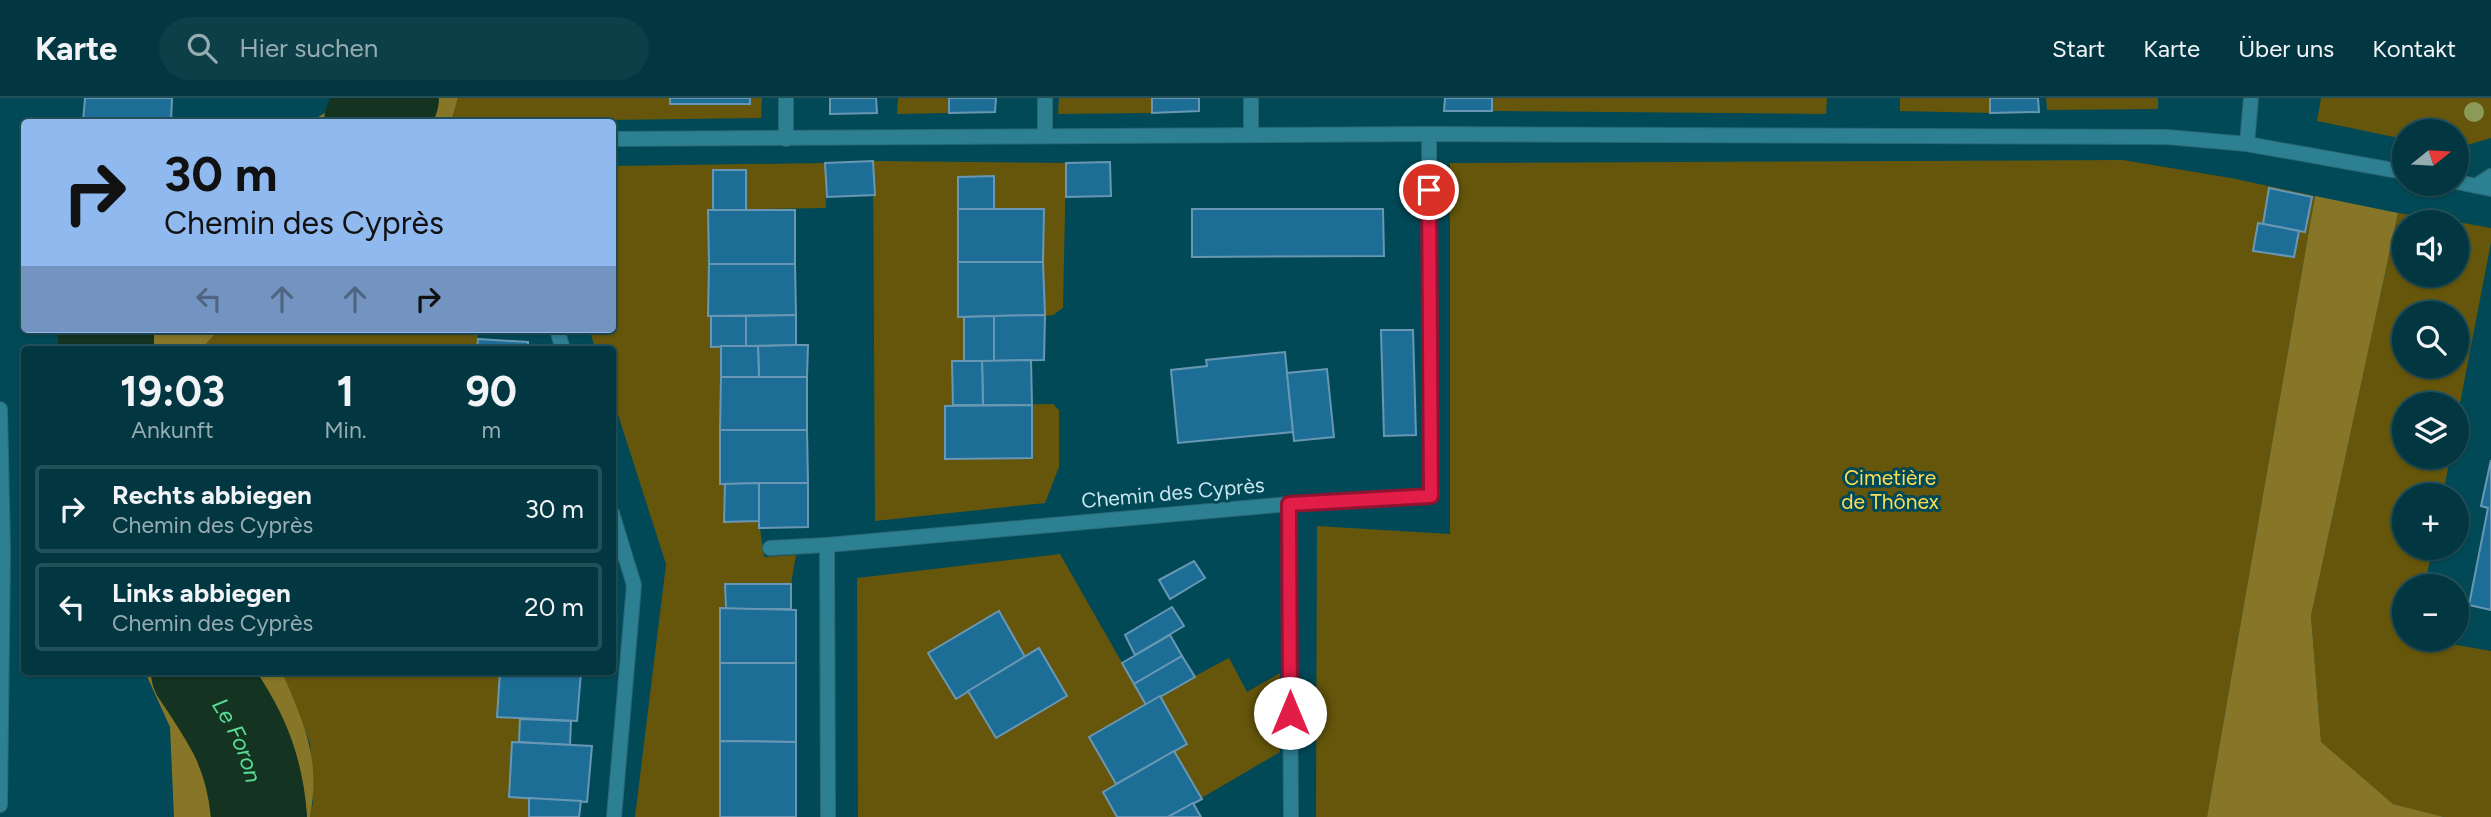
<!DOCTYPE html>
<html lang="de">
<head>
<meta charset="utf-8">
<style>
	body { margin:0; font-family:Figtree,sans-serif; background:#0c3f48; color:#f1f3f6; height:100vh; display:flex; flex-direction:column; font-size:26px; white-space:nowrap }
	* { box-sizing:border-box; margin:0 }
	p { font-size:23px; color:#96acb1 }
	.icon { flex:none; width:38px; height:38px; fill:none; stroke:currentColor; stroke-width:2; stroke-linecap:round; stroke-linejoin:round }
	.map { position:relative; flex:1; overflow:hidden }
	.panel { position:absolute; left:21px; top:248px; width:595px; height:329px; display:flex; flex-direction:column; background:#023741; border-radius:7px; box-shadow:0 2px 5px #0004,0 0 0 2px #23515a }
	.panel>* { flex:none }
	.top-card { position:absolute; left:21px; top:21px; width:595px; height:214px; border-radius:7px; box-shadow:0 2px 5px #0004,0 0 0 2px #23515a; background:#90b9f0; color:#111; overflow:hidden }
	.needle { width:46px; rotate:72deg }
	.controls { position:absolute; left:2392px; top:21px; display:grid; gap:14px }
	.controls a { display:grid; place-items:center; width:77px; height:77px; border-radius:50%; background:#023741; box-shadow:0 2px 5px #0004,0 0 0 2px #23515a; font-size:35px }
	.pin { position:absolute; display:grid; place-items:center; width:60px; height:60px; color:#fff; margin:-30px; border:4px solid #fff; border-radius:50%; box-shadow:0 2px 7px #0007 }
	.me { position:absolute; width:77px; margin:-38px; rotate:0deg; stroke-linejoin:round; filter:drop-shadow(0 0 5px #0008) }
	.turn { display:flex; align-items:center; gap:24px; height:147px; padding:0 28px; font-size:32px }
	.turn .icon { width:91px; height:91px; stroke-width:2.5 }
	.turn b { display:block; font-size:49px; line-height:60px }
	.lanes { display:flex; align-items:center; height:66px; padding:0 28px; background:#0003; justify-content:center; gap:35px; direction:ltr }
	.lanes .off { opacity:.35 }
	.eta { display:flex; justify-content:space-evenly; align-items:center; height:119px; text-align:center }
	.eta b { font-size:42px; font-weight:700; line-height:49px }
	ul { padding:0; list-style:none }
	li { display:flex; align-items:center; gap:21px; height:88px; margin:0 14px 10px; padding:0 14px; border:4px solid #23515a; border-radius:7px }
	li div { flex:1 }
	li b { display:block; font-size:26px }
	li em { font-style:normal }
	header { display:flex; align-items:center; gap:42px; box-sizing:border-box; height:98px; padding:0 35px; background:#023741; border-bottom:2px solid #23515a }
	header strong { font-size:33px }
	nav { display:flex; gap:38px; margin-inline-start:auto; font-size:24px }
	.search { width:490px; height:63px; background:#0c3f48; display:flex; align-items:center; gap:18px; box-sizing:border-box; padding:0 24px; border-radius:38px; color:#96acb1; font-size:26px }
	.map>svg:first-child { display:block }
	.green { fill:#65560b; fill-rule:evenodd }
	.forest { fill:#877627 }
	.lines { fill:none; stroke-linecap:round; stroke-linejoin:round }
	.river { stroke:#143321; stroke-width:96 }
	.building { fill:#1d6e97; stroke:#6997b3; stroke-width:2 }
	.service-casing { stroke:#2a6875; stroke-width:16 }
	.minor-casing { stroke:#2a6875; stroke-width:16 }
	.tertiary-casing { stroke:#2a6875; stroke-width:16 }
	.service { stroke:#2d7f92; stroke-width:14 }
	.minor { stroke:#2d7f92; stroke-width:14 }
	.tertiary { stroke:#2d7f92; stroke-width:14 }
	.tree { fill:#8b9a56 }
	.route-casing { stroke:#92132f; stroke-width:18 }
	.route { stroke:#e11d48; stroke-width:12 }
	.labels { text-anchor:middle; stroke-width:6; stroke-linejoin:round; paint-order:stroke }
	.park-label { font-size:21px; fill:#fbdd56; stroke:#024957 }
	.street-label { font-size:21px; fill:#c8e5ed; stroke:#024957 }
	.water-label { font-size:23px; font-style:italic; fill:#59dc95; stroke:#024957 }
</style>
</head>
<body>
<header>
<strong>Karte</strong>
<div class="search"><svg class="icon" aria-label="search" viewBox="0 0 24 24"><circle cx="10" cy="10" r="6"/><path d="M15 15l6 6"/></svg>Hier suchen</div>
<nav><a>Start</a><a>Karte</a><a>Über uns</a><a>Kontakt</a></nav>
</header>
<div class="map">
<svg width="2491" height="719" viewBox="0 0 2491 719">
	<rect width="100%" height="100%" fill="#024957"/>
	<!-- green -->
	<g class="green">
		<polygon points="458,0 762,0 761,20 451,24"/>
		<polygon points="898,0 949,0 949,15 897,16"/>
		<polygon points="1059,0 1152,0 1152,15 1058,16"/>
		<polygon points="1492,0 1827,0 1826,16 1492,13"/>
		<polygon points="1900,0 1990,0 1990,15 1900,13"/>
		<polygon points="2046,0 2158,0 2158,11 2047,12"/>
		<polygon points="2321,0 2491,0 2491,40 2457,50 2457,33 2404,33 2404,41 2317,23"/>
		<polygon points="2123,62 2231,80 2315,98 2207,719 1316,719 1317,428 1450,436 1450,65"/>
		<polygon points="873,63 1066,65 1063,210 1053,217 1045,218 1044,262 982,263 983,307 1053,306 1059,312 1059,369 1045,405 875,423"/>
		<polygon points="825,65 826,110 708,112 708,217 711,218 711,248 721,248 720,385 725,386 724,423 759,423 764,459 796,457 791,486 725,487 720,719 635,719 666,466 613,301 612,252 596,252 589,231 612,231 613,68"/>
		<path d="M2398,115L2456,124H2404V177H2457V124L2491,130V144L2457,321V306H2404V359H2450L2443,397H2404V450H2432L2425,488H2404V541H2422L2491,553V719H2444L2393,706L2321,645L2311,518ZM2404,215H2457V268H2404Z"/>
		<polygon points="219,231 478,231 477,252 201,252"/>
		<polygon points="1060,456 1134,586 1182,558 1195,578 1229,560 1247,594 1280,575 1280,654 1193,705 1201,719 858,719 857,480"/>
		<polygon points="282,574 500,574 498,619 520,621 519,644 512,644 509,699 529,700 529,719 310,719 313,704 310,645"/>
	</g>
	<!-- forest -->
	<g class="forest">
		<polygon points="352,0 458,0 451,24 309,24"/>
		<polygon points="2315,98 2398,115 2311,518 2321,644 2393,706 2444,719 2207,719"/>
		<polygon points="75,231 219,231 201,252 67,252"/>
		<path d="M145,574H282C304,626 321,660 310,719H174L170,629Z"/>
	</g>
	<g class="lines">
		<!-- river -->
		<g class="river">
			<polyline points="372,24 391,0"/>
			<polyline points="106,252 106,231"/>
			<path id="s1" d="M199,574C233,624 254,656 259,719"/>
		</g>
	</g>
	<!-- building -->
	<g class="building">
		<polygon points="85,0 172,0 171,24 83,24"/>
		<rect x="670" y="0" width="80" height="6"/>
		<polygon points="830,0 876,0 877,15 830,16"/>
		<polygon points="949,0 996,0 995,14 949,15"/>
		<polygon points="1152,0 1199,0 1199,13 1152,15"/>
		<polygon points="1445,0 1492,0 1492,13 1444,13"/>
		<polygon points="1990,0 2038,0 2039,14 1990,15"/>
		<polygon points="873,63 875,97 827,99 825,65"/>
		<polygon points="1110,64 1111,98 1066,99 1066,65"/>
		<rect x="713" y="72" width="33" height="40"/>
		<polygon points="994,78 994,111 958,111 958,79"/>
		<polygon points="2269,90 2312,99 2305,134 2263,126"/>
		<polygon points="958,111 1044,111 1043,164 958,164"/>
		<polygon points="1192,111 1383,111 1384,158 1192,159"/>
		<polygon points="708,112 795,112 795,166 709,166"/>
		<polygon points="2258,125 2299,133 2294,159 2253,153"/>
		<polygon points="958,164 1043,164 1045,217 958,219"/>
		<polygon points="709,166 795,166 796,217 708,218"/>
		<polygon points="796,217 796,247 746,248 746,218"/>
		<polygon points="1045,217 1044,262 994,263 994,218"/>
		<polygon points="711,218 746,218 746,248 711,249"/>
		<polygon points="994,218 994,263 964,263 964,219"/>
		<polygon points="1381,232 1413,232 1416,337 1384,338"/>
		<polygon points="478,241 528,244 528,252 477,252"/>
		<polygon points="796,247 808,247 807,279 759,279 758,248"/>
		<polygon points="721,248 758,248 759,279 721,279"/>
		<polygon points="1285,254 1293,334 1178,345 1171,272 1207,268 1206,262"/>
		<polygon points="1031,262 1032,307 983,307 982,263"/>
		<polygon points="952,263 982,263 983,307 953,307"/>
		<polygon points="1327,271 1334,339 1294,343 1287,275"/>
		<polygon points="721,279 807,279 807,332 720,332"/>
		<polygon points="1032,307 1032,360 945,361 945,308"/>
		<polygon points="720,332 807,332 808,385 720,386"/>
		<polygon points="2491,362 2491,512 2469,507 2488,410 2481,408"/>
		<polygon points="759,385 759,423 724,424 725,386"/>
		<polygon points="759,385 808,385 808,429 759,430"/>
		<polygon points="1194,463 1205,480 1170,501 1159,482"/>
		<polygon points="725,486 791,486 791,511 726,511"/>
		<polygon points="1172,509 1184,528 1135,557 1125,537"/>
		<polygon points="720,510 796,512 796,565 720,565"/>
		<polygon points="999,513 1025,559 956,601 928,555"/>
		<polygon points="1170,537 1182,558 1134,586 1122,565"/>
		<polygon points="1039,550 1067,598 996,640 968,593"/>
		<polygon points="1182,558 1195,579 1146,607 1134,586"/>
		<polygon points="720,565 796,565 796,644 720,643"/>
		<polygon points="500,574 581,574 577,623 497,619"/>
		<polygon points="1160,598 1187,646 1116,686 1089,639"/>
		<polygon points="520,621 571,623 570,647 519,644"/>
		<polygon points="720,643 796,644 796,719 720,719"/>
		<polygon points="512,644 592,648 587,704 509,699"/>
		<polygon points="1174,653 1202,701 1168,719 1117,719 1103,694"/>
		<polygon points="529,700 581,703 579,719 529,719"/>
		<polygon points="1193,705 1201,719 1168,719"/>
	</g>
	<g class="lines">
		<!-- service casing -->
		<g class="service-casing">
			<g id="service">
				<polyline points="786,0 786,41"/>
				<polyline points="1045,0 1045,38"/>
				<polyline points="1251,37 1251,0"/>
				<polyline points="2476,88 2491,78"/>
				<polyline points="557,231 563,252"/>
				<polyline points="1289,406 1291,719"/>
				<polyline points="612,415 634,487 614,719"/>
				<polyline points="770,450 827,447 828,719"/>
			</g>
		</g>
		<!-- minor casing -->
		<g class="minor-casing">
			<g id="minor">
				<polyline points="612,41 1429,36 2167,39 2247,46 2251,0"/>
				<polyline points="2247,46 2404,74"/>
				<polyline points="2457,84 2491,91"/>
				<polyline points="827,447 1289,406 1431,398 1429,36"/>
			</g>
		</g>
		<!-- tertiary casing -->
		<g class="tertiary-casing">
			<polyline id="tertiary" points="0,311 3,453 0,707"/>
		</g>
		<!-- service -->
		<use href="#service" class="service"/>
		<!-- minor -->
		<use href="#minor" class="minor"/>
		<!-- tertiary -->
		<use href="#tertiary" class="tertiary"/>
	</g>
	<!-- trees -->
	<circle class="tree" cx="2474" cy="14" r="10"/>
	<g class="lines">
		<!-- route casing -->
		<g class="route-casing">
			<polyline id="route" points="1290,615 1289,406 1431,398 1429,92"/>
		</g>
		<!-- route -->
		<use href="#route" class="route"/>
	</g>
	<g class="labels">
		<!-- park labels -->
		<g class="park-label">
			<text x="1890" y="387">Cimetière<tspan x="1890" dy="24">de Thônex</tspan></text>
		</g>
		<!-- street labels -->
		<g class="street-label">
			<text transform="translate(1173 395) rotate(-5)" y="7">Chemin des Cyprès</text>
		</g>
		<!-- water labels -->
		<g class="water-label">
			<text dy="8" stroke="none"><textPath href="#s1" startOffset="79">Le Foron</textPath></text>
		</g>
	</g>
</svg>
<div class="controls">
<a><svg class="needle" viewBox="-14 -14 28 28"><path d="M0-13l5 13h-10z" fill="#e53935"/><path d="M0 13l5-13h-10z" fill="#96acb1"/></svg></a>
<a><svg class="icon" aria-label="sound" viewBox="0 0 24 24"><path d="M4 9h4l5-4v14l-5-4H4zM17 9q2 3 0 6"/></svg></a>
<a><svg class="icon" aria-label="search" viewBox="0 0 24 24"><circle cx="10" cy="10" r="6"/><path d="M15 15l6 6"/></svg></a>
<a><svg class="icon" aria-label="layers" viewBox="0 0 24 24"><path d="M12 4l9 5-9 5-9-5zM3 14l9 5 9-5"/></svg></a>
<a>+</a>
<a>−</a>
</div>
<div class="pin" style="left:1429px;top:92px;background:#d93025"><svg class="icon" aria-label="arrive" viewBox="0 0 24 24"><path d="M6 21V4h12l-3 4 3 4H6"/></svg></div>
<svg class="me" style="left:1290px;top:615px" viewBox="-20 -20 40 40"><circle r="19" fill="#fff"/><path d="M0-13L10 11 0 6-10 11z" fill="#e11d48"/></svg>
<div class="top-card">
<div class="turn"><svg class="icon" aria-label="right" viewBox="0 0 24 24"><path d="M7 20v-9h11M14 6l5 5-5 5"/></svg><div><b>30 m</b>Chemin des Cyprès</div></div>
<div class="lanes"><svg class="icon off" aria-label="left" viewBox="0 0 24 24"><path d="M17 20v-9H6M10 6l-5 5 5 5"/></svg><svg class="icon off" aria-label="ahead" viewBox="0 0 24 24"><path d="M12 20V5M6 11l6-6 6 6"/></svg><svg class="icon off" aria-label="ahead" viewBox="0 0 24 24"><path d="M12 20V5M6 11l6-6 6 6"/></svg><svg class="icon" aria-label="right" viewBox="0 0 24 24"><path d="M7 20v-9h11M14 6l5 5-5 5"/></svg></div>
</div>
<section class="panel">
<div class="eta">
<div><b>19:03</b><p>Ankunft</p></div>
<div><b>1</b><p>Min.</p></div>
<div><b>90</b><p>m</p></div>
</div>
<ul>
<li><svg class="icon" aria-label="right" viewBox="0 0 24 24"><path d="M7 20v-9h11M14 6l5 5-5 5"/></svg><div><b>Rechts abbiegen</b><p>Chemin des Cyprès</p></div><em>30 m</em></li>
<li><svg class="icon" aria-label="left" viewBox="0 0 24 24"><path d="M17 20v-9H6M10 6l-5 5 5 5"/></svg><div><b>Links abbiegen</b><p>Chemin des Cyprès</p></div><em>20 m</em></li>
</ul>
</section>
</div>
</body>
</html>
